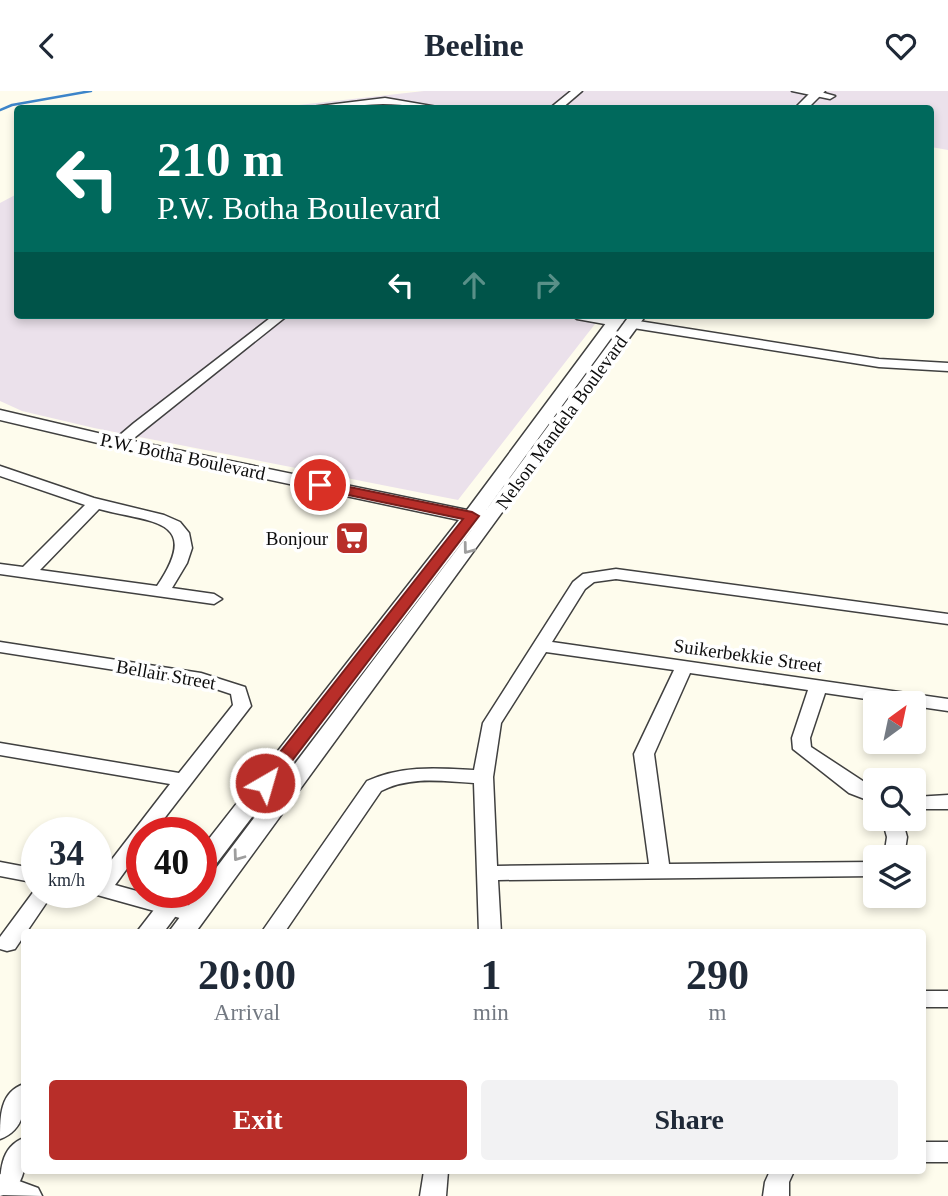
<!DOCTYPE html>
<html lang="en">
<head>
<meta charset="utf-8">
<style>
	body { margin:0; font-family:"Times New Roman",serif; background:#f2f2f3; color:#1f2937; height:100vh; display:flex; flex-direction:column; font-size:26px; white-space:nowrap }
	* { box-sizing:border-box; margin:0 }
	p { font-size:23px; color:#747a83 }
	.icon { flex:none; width:38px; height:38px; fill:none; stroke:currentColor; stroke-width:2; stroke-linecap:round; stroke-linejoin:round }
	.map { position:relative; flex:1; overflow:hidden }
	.panel { position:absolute; left:21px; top:838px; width:905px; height:245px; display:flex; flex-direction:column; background:#fff; border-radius:7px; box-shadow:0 4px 10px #0003 }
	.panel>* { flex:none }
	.banner { position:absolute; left:14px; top:14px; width:920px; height:214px; border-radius:7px; box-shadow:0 4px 10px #0003; background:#00695c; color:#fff; overflow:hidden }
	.needle { width:46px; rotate:33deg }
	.tools { position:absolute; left:863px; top:600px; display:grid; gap:14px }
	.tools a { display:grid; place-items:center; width:63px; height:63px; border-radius:7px; background:#fff; box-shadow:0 4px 10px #0003; font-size:35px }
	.speed { position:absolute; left:21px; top:726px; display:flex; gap:14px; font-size:35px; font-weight:700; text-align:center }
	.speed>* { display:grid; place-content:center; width:91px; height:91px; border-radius:50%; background:#fff; box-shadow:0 4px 10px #0003; line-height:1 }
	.speed small { font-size:18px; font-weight:400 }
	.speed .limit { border:10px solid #d22; background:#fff; color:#111 }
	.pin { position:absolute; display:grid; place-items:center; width:60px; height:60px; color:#fff; margin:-30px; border:4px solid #fff; border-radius:50%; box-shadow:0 2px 7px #0007 }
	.me { position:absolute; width:77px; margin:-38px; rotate:38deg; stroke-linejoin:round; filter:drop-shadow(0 0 5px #0008) }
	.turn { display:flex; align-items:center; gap:24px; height:147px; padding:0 28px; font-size:32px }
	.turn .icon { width:91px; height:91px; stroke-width:2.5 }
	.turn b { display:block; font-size:49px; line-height:60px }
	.lanes { display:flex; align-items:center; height:66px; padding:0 28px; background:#0003; justify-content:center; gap:35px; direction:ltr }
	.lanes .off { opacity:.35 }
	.eta { display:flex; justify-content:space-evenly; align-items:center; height:119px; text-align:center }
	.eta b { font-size:42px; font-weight:800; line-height:49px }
	.primary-button { display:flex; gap:14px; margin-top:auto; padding:14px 28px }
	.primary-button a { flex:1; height:80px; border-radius:7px; background:#b82e29; color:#fff; font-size:28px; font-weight:800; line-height:80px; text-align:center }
	.primary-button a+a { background:#f2f2f3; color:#1f2937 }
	header { display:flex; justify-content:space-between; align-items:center; height:91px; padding:0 28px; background:#fff; font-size:32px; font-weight:800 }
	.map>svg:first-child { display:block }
	.industrial { fill:#ebe1eb }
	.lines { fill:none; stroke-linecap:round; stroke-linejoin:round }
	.stream { stroke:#3d85c9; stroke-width:2.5 }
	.minor-casing { stroke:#404040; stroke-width:3 }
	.tertiary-casing { stroke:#404040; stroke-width:3 }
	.minor { fill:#fff; fill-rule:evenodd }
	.tertiary { fill:#fff; fill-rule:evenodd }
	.oneway { stroke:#9e9e9e }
	.route { fill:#b82e29; stroke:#781e1b; stroke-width:2 }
	.labels { text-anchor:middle; stroke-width:7; stroke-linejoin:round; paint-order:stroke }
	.street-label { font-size:19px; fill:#0d0d0d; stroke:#fff }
	.poi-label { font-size:19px; fill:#0d0d0d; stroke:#fff; text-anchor:end }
</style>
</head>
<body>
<header><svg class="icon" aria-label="back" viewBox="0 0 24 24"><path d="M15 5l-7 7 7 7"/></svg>Beeline<svg class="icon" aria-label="heart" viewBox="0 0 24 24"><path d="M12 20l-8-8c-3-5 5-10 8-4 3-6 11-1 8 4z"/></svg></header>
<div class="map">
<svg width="948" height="1105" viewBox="0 0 948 1105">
	<rect width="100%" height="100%" fill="#fefced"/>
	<!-- industrial -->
	<g class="industrial">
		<polygon points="424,0 948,0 948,59 931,56 931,18 263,18"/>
		<polygon points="17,103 18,224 602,224 458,409 94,337 22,320 0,310 0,112"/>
	</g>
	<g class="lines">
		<!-- stream -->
		<polyline class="stream" points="0,19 12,14 91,0"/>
		<!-- minor casing -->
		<g class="minor-casing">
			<g id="minor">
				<polygon points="571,0 582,0 561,18 549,18"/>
				<polygon points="792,0 817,0 835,5 830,8"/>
				<path d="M385,7L449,18C427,18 405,13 383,13C354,14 325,18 295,18Z"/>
				<polygon points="274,224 288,224 124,355 114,355 112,352 114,349 134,332"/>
				<polygon points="571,224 599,224 621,228 623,231 616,235 577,228"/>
				<polygon points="632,229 879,268 948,272 948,280 879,276 627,236 625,233"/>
				<path d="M0,375L94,407L164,424L180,431L189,442L192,457L187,472L172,497L214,503L222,508L214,513L0,483V473L23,476L85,414L0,385ZM99,418C151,432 203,427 157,495L40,479Z"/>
				<path d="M616,478L948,523V533L616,488L594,491L585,498L552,551L948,608V620L825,602L810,647L811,656L875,698V712L849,702L793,658L792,647L808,599L690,582L654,663L669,773L875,771V785L498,789L501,842H479L474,692C442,690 410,685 381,700L284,842H261L367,690C402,674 437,677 474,679L483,632L573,491L583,483ZM546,561L674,579L634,663L649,773L497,775L493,686L501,632Z"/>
				<polygon points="0,551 201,582 245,596 251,615 153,742 142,742 142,757 115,794 202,818 205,823 202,828 194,831 90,802 96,802 96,789 170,693 0,664 0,652 179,682 233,614 231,603 198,592 0,561"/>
				<polygon points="948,704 948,718 914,718 914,706"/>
				<polygon points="882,728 902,728 907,746 904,766 884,766 887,746"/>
				<polygon points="0,771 37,778 37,792 0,785"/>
				<polygon points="37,796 37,802 53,802 15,858 7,860 0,858 0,846"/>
				<rect x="922" y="900" width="26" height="16"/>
				<rect x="922" y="1051" width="26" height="20"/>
				<polygon points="424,1080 448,1080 446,1105 420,1105"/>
				<polygon points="770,1080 794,1080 789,1091 789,1105 763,1105 765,1091"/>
				<polygon points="0,1083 38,1097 42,1105 0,1104"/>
			</g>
		</g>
		<!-- tertiary casing -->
		<g class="tertiary-casing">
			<g id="tertiary">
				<polygon points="812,0 825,0 807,18 794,18"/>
				<polygon points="612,224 628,224 484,422 630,224 646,224 195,842 168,842 198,802 201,802 201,797 477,432 210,781 201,783 201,758 459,429 119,357 0,329 0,319 119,347 467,419"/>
				<polygon points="167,802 193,802 163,842 136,842"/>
				<path d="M24,993C26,1015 25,1039 0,1048C0,1025 0,1001 24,993Z"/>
				<path d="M24,1047C26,1069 28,1098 0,1105C0,1081 0,1056 24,1047Z"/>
			</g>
		</g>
		<!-- minor -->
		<use href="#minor" class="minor"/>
		<!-- tertiary -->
		<use href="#tertiary" class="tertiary"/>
	</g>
	<!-- one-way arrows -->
	<defs><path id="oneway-chevron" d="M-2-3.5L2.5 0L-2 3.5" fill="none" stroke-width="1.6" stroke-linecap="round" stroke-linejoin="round" transform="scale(1.75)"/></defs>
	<g class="oneway">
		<use href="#oneway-chevron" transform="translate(468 458) rotate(127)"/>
		<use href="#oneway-chevron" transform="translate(238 765) rotate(126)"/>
	</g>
	<!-- route -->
	<polygon class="route" points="320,390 472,421 479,425 272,696 265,698 256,692 259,688 463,428 315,397 313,394"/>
	<!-- icons -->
	<defs>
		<g id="supermarket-square" transform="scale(1.75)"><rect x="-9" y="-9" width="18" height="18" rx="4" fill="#b82e29" stroke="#fff"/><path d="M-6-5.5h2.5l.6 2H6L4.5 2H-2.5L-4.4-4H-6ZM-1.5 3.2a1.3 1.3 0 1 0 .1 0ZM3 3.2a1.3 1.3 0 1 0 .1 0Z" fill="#fff"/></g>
	</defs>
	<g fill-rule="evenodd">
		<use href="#supermarket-square" x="352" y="447"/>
	</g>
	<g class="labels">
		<!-- street labels -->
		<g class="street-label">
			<text transform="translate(561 331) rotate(-54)" y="7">Nelson Mandela Boulevard</text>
			<text transform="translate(183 365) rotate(12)" y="7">P.W. Botha Boulevard</text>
			<text transform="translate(748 564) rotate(8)" y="7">Suikerbekkie Street</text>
			<text transform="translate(166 583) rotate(10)" y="7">Bellair Street</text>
		</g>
		<!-- poi labels -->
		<g class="poi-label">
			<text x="328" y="454">Bonjour</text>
		</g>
	</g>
</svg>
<div class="tools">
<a><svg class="needle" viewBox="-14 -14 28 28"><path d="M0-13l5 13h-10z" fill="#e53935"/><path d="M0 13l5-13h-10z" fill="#747a83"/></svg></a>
<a><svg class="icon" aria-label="search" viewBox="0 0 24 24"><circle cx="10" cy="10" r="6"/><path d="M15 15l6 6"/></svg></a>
<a><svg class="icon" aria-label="layers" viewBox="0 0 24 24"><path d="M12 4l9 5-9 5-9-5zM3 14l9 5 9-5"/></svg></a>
</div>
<div class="speed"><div>34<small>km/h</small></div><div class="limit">40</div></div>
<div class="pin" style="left:320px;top:394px;background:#d93025"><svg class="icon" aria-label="arrive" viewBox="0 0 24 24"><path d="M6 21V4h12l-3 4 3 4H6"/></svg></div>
<svg class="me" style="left:265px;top:692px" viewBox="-20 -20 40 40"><circle r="17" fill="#b82e29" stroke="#fff" stroke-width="3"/><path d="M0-11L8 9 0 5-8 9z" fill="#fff"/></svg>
<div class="banner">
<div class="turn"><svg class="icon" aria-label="left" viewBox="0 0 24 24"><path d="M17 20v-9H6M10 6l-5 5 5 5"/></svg><div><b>210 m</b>P.W. Botha Boulevard</div></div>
<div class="lanes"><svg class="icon" aria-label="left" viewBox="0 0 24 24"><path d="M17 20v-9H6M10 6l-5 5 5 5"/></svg><svg class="icon off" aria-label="ahead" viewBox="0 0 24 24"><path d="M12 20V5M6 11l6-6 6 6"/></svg><svg class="icon off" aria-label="right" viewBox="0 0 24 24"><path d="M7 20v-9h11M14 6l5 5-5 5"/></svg></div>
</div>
<section class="panel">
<div class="eta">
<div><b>20:00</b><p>Arrival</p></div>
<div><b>1</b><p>min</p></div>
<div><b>290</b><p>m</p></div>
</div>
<div class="primary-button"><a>Exit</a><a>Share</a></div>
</section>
</div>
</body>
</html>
